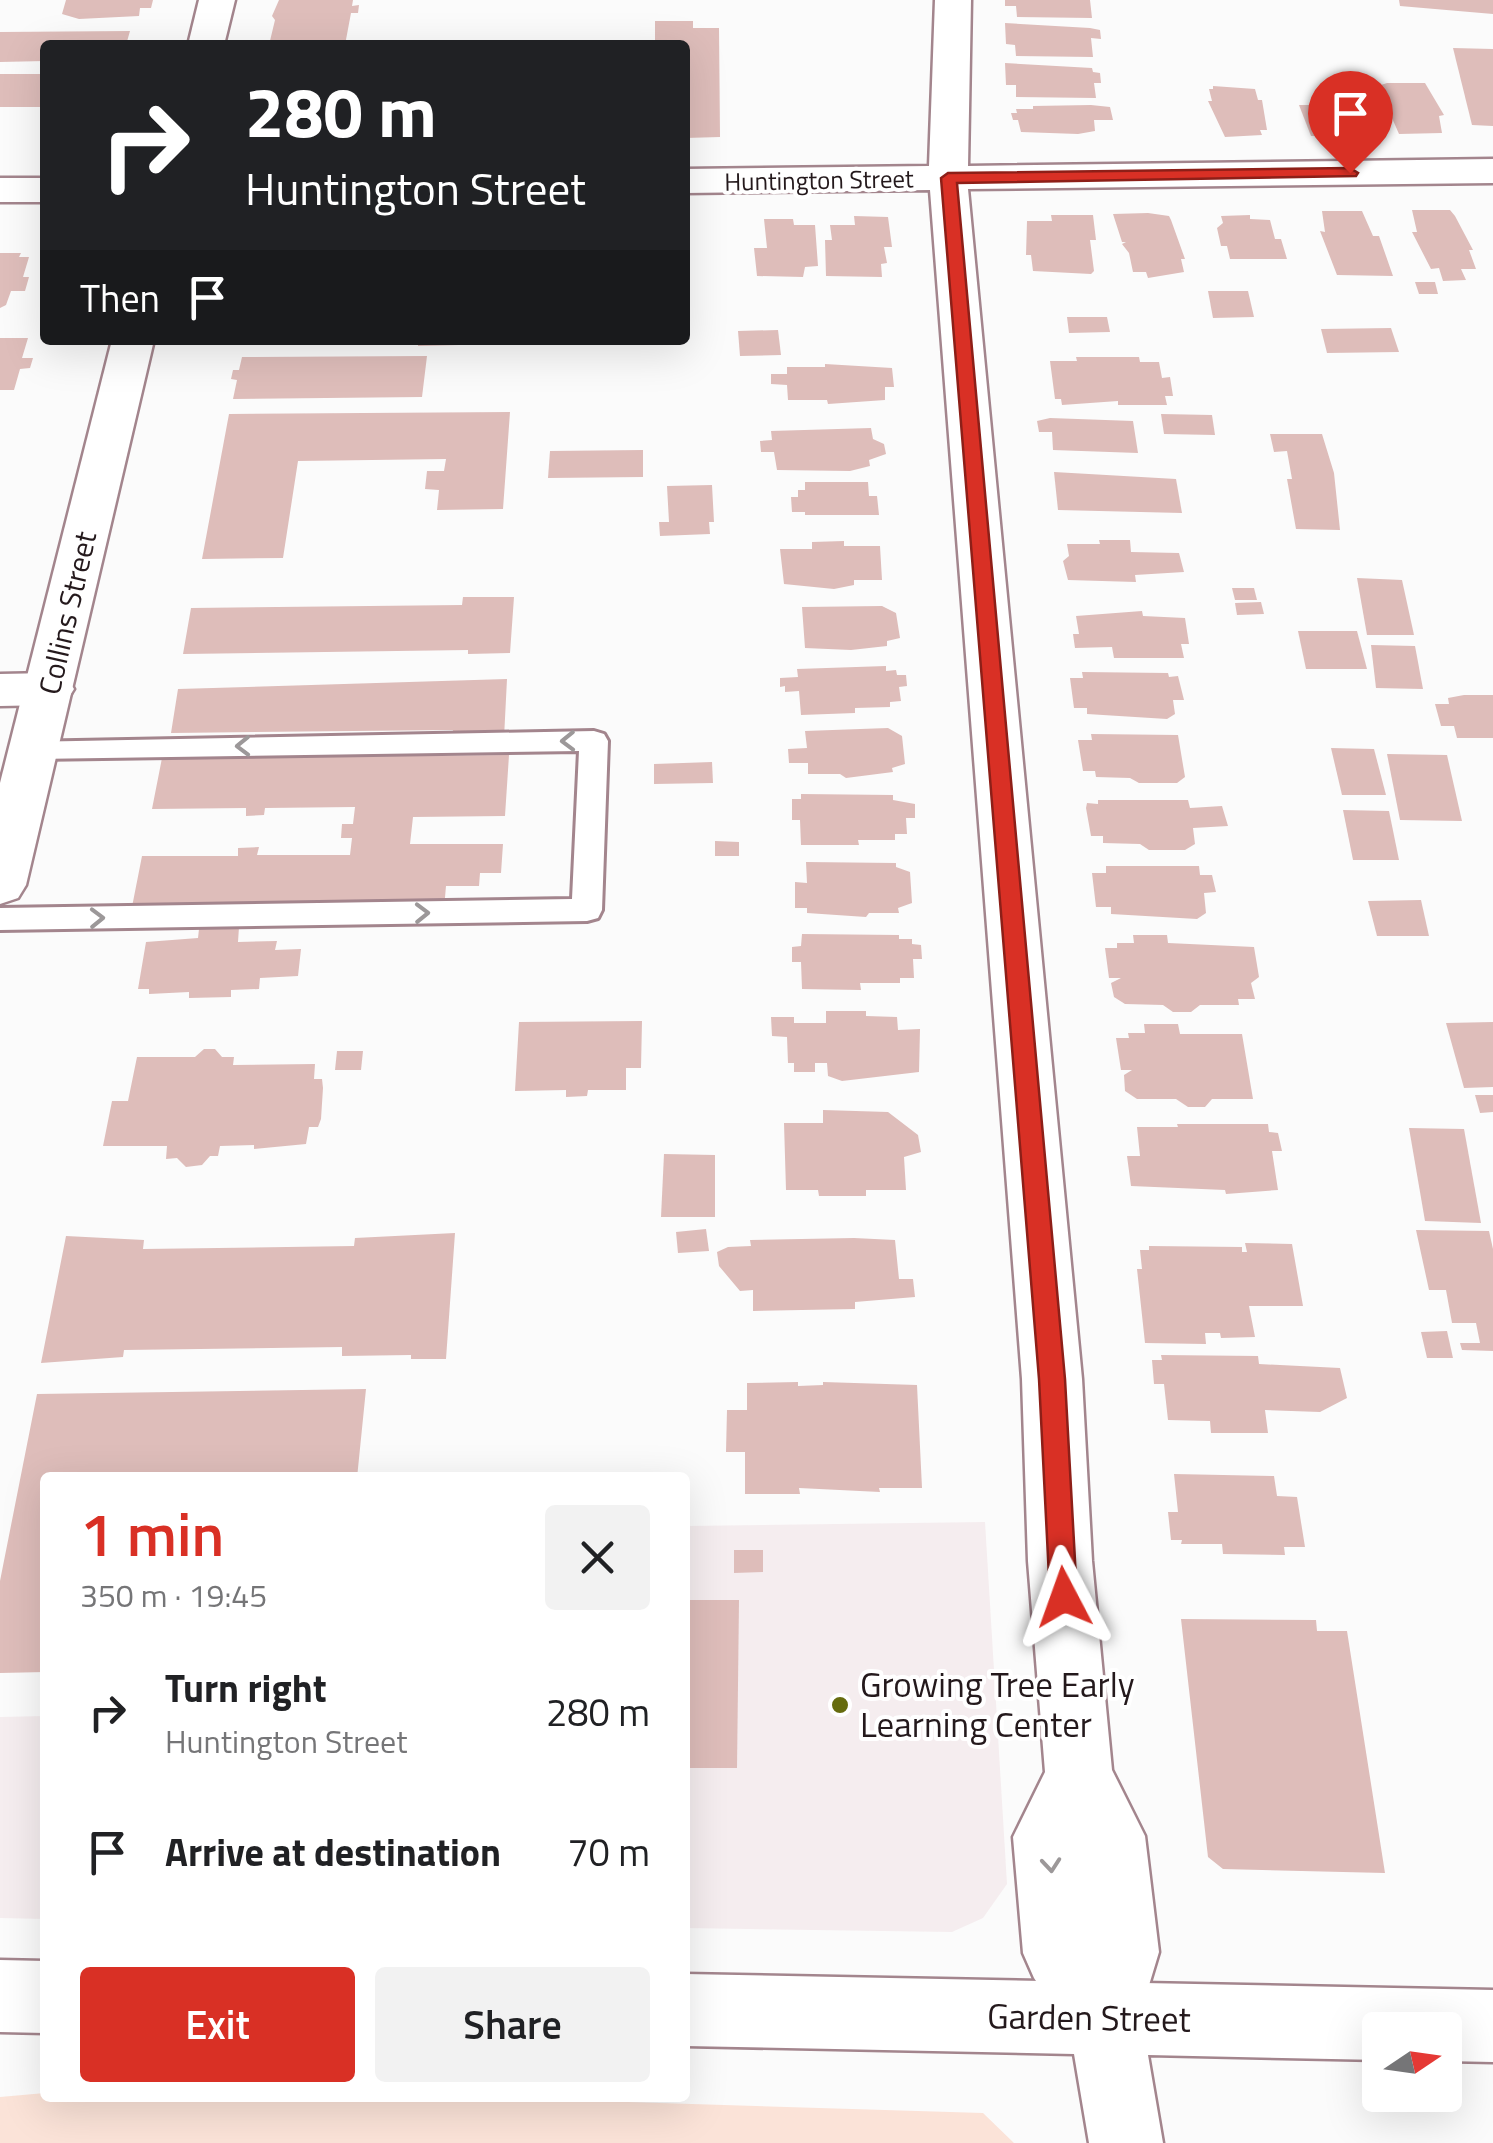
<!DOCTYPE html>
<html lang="en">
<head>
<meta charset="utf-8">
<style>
	body { margin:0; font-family:"Titillium Web",sans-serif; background:#f2f2f2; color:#202124; height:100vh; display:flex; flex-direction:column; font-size:38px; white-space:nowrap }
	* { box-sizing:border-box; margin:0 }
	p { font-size:32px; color:#757577 }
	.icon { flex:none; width:55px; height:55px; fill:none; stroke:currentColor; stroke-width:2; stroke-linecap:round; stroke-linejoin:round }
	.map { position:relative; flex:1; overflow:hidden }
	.panel { position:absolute; left:40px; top:1472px; width:650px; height:630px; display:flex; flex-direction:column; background:#fff; border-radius:10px; box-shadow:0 10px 40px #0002 }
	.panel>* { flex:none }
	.hud { position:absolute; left:40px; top:40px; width:650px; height:305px; border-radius:10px; box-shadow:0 10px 40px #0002; background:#202124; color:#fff; overflow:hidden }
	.needle { width:65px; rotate:77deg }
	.buttons { position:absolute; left:1362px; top:2012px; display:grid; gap:20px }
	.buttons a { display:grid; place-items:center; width:100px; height:100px; border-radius:10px; background:#fff; box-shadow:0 10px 40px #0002; font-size:50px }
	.pin { position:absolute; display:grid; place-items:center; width:85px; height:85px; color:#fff; margin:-102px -42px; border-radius:50% 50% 50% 0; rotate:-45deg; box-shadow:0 0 10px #0007 }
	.pin .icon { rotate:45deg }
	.me { position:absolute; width:110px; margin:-55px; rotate:356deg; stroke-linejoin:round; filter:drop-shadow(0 0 8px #0008) }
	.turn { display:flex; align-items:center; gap:35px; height:210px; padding:0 40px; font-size:45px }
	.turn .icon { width:130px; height:130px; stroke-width:2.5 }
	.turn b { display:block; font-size:70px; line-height:85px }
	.then { display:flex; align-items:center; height:95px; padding:0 40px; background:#0003; gap:20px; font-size:38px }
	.round { display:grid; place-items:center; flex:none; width:105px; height:105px; border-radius:10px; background:#f2f2f2 }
	.summary { display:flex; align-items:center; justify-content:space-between; height:170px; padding:0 40px }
	h1 { font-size:60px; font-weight:600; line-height:75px; color:#d93025 }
	.action { display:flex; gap:20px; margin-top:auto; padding:20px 40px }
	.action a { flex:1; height:115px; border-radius:10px; background:#d93025; color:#fff; font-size:40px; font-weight:600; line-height:115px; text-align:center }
	.action a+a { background:#f2f2f2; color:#202124 }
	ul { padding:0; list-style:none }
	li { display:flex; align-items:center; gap:30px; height:140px; padding:0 40px }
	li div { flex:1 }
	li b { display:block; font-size:38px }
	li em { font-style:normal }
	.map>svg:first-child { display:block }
	.built { fill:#f5edef }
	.green { fill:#fbe3d8 }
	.building { fill:#debdba }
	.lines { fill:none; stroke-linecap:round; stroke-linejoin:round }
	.lane-casing { stroke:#a3858d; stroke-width:6 }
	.street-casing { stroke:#a3858d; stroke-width:5 }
	.secondary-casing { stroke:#a3858d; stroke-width:5 }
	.lane { fill:#fff; fill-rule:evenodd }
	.street { fill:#fff; fill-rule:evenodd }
	.secondary { fill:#fff; fill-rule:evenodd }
	.oneway { stroke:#9c9899 }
	.route { fill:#d93025; stroke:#8d1f18; stroke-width:2.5 }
	.poi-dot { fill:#666b0e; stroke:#fff; stroke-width:4 }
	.labels { text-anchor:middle; stroke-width:8; stroke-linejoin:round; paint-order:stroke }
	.far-street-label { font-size:25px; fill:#24191c; stroke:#fff }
	.street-label { font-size:30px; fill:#24191c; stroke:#fff }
	.near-poi-label { font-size:35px; fill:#24191c; stroke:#fff; text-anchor:start }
	.near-street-label { font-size:35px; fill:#24191c; stroke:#fff }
</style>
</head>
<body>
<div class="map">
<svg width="1493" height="2143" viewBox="0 0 1493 2143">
	<rect width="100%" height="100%" fill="#fbfbfb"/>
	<!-- built -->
	<g class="built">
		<polygon points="985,1522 1007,1884 983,1918 952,1932 685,1928 685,1526"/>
		<polygon points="45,1716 45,1919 0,1918 0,1717"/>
	</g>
	<!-- green -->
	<polygon class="green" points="45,2093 45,2098 496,2098 983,2113 1014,2143 0,2143 0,2097"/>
	<!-- building -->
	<g class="building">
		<polygon points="66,0 153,0 151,8 140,8 139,16 79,19 62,14"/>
		<polygon points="279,0 353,0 352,6 359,5 358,13 351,13 345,45 269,45 275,20 272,16"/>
		<polygon points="1005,0 1090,0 1092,18 1017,17 1016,6 1005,6"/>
		<polygon points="1399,0 1493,0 1493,14 1400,6"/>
		<polygon points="655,21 693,21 693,28 719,28 720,137 685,138 685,45 655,45"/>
		<polygon points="1005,23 1090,28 1100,30 1101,39 1091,38 1093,57 1016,56 1015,45 1006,44"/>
		<polygon points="130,31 126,45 45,45 45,61 0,62 0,32"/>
		<polygon points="1453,48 1493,49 1493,126 1472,125"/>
		<polygon points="1005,63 1092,68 1093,72 1100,73 1101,83 1094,83 1096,98 1016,97 1016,85 1006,85"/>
		<rect x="0" y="74" width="45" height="33"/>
		<polygon points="1387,83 1425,83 1444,115 1439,116 1442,133 1399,134 1378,86"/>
		<polygon points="1213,86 1255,89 1258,100 1262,100 1267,130 1260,130 1262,135 1225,137 1208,101 1212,101 1209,89 1213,89"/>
		<polygon points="1091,105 1110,107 1113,120 1094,120 1095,131 1078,134 1021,132 1018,120 1013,120 1011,113 1017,113 1016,109 1033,109 1033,106"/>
		<polygon points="1299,105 1345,105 1353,136 1311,136"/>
		<polygon points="1412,210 1450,210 1455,216 1473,250 1469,250 1476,269 1461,269 1466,280 1443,281 1439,268 1431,269 1412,232 1417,232"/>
		<polygon points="1322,211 1362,211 1373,236 1379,236 1393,276 1337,275 1320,231 1325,232"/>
		<polygon points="1148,213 1169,216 1171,220 1185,259 1181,259 1184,272 1148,278 1146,272 1133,272 1129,253 1122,244 1126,242 1122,242 1113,214"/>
		<polygon points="1051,215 1093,215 1096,240 1090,240 1094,271 1091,274 1033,271 1031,255 1026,255 1027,221 1052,221"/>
		<polygon points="1250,215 1250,219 1270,220 1275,239 1281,239 1287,259 1230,259 1227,246 1221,246 1217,228 1223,223 1221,216"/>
		<polygon points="854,216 888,217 892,247 884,247 887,263 881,264 882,277 826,276 825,240 832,240 830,225 855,225"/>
		<polygon points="764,219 793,219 794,225 815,225 818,266 805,267 803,277 757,276 754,248 767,248"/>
		<polygon points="0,253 21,253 19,257 29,257 23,277 29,277 25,291 11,291 6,305 0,308"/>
		<polygon points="1415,282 1435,282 1438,294 1419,294"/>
		<polygon points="1208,291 1248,291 1254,317 1213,318"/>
		<polygon points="1067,317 1107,317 1110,332 1069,333"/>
		<polygon points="1391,328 1399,352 1327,353 1321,329"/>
		<polygon points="778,330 781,355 740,356 738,331"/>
		<polygon points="0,338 28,338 22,358 33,358 30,368 20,369 14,390 0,390"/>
		<polygon points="418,340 460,340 459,345 418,346"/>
		<polygon points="427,356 422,397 233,399 237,380 231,379 233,370 239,370 242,357"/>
		<polygon points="1076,357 1139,357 1140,362 1159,362 1162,378 1170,377 1173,396 1165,396 1167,405 1118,405 1118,401 1062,405 1061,399 1055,399 1050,361 1077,361"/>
		<polygon points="825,364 892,368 894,387 885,387 885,400 828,404 827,400 788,400 787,385 771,384 771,374 787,374 787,367 825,367"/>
		<polygon points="510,412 503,509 437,510 439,490 425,489 427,471 444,471 446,459 298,461 283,558 202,559 229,414"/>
		<polygon points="1161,414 1212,415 1215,435 1164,434"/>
		<polygon points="1050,418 1133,421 1138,453 1053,450 1052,432 1039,432 1037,421"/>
		<polygon points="871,428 873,439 884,444 886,454 869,460 870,466 850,471 777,470 774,452 761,452 760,441 772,440 771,431"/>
		<polygon points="1270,434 1322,434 1334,473 1340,530 1296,529 1287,479 1292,479 1287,451 1274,452"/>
		<polygon points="643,450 643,477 548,478 550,451"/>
		<polygon points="1054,472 1176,479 1182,513 1058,510"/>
		<polygon points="805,482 868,482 869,496 877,496 879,515 805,515 805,512 792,512 791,497 798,497 798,490 805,490"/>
		<polygon points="712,485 714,522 709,522 710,534 660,536 659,522 669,522 667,486"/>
		<polygon points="1099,540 1130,540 1131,552 1179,553 1184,572 1135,575 1136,582 1068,580 1063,561 1069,556 1067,544 1100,544"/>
		<polygon points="844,541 844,546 880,546 882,580 854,580 854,585 834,589 784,584 780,549 812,549 812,542"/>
		<polygon points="1357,578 1402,580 1414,635 1367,635"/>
		<polygon points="1232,588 1254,588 1257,600 1235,600"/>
		<polygon points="463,597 514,597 510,653 468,654 468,650 183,654 191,608 462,605"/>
		<polygon points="1261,602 1264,614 1237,615 1235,603"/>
		<polygon points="882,606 896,613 900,638 887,641 887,646 851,650 805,648 802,607"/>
		<polygon points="1142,611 1143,616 1185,618 1189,644 1181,644 1184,658 1114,658 1112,647 1075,648 1073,634 1079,634 1076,616"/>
		<polygon points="1298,631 1357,631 1367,669 1306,669"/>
		<polygon points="1371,645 1415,646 1423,689 1376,688"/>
		<polygon points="886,666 886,671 896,670 897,675 906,675 907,686 899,687 901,701 890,702 890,707 855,708 855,713 801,715 799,691 785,692 785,686 780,687 780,678 798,677 797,669"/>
		<polygon points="1082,672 1168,673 1169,677 1178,676 1184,700 1173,700 1175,714 1167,719 1087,714 1087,708 1074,708 1070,678 1083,678"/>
		<polygon points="507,679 504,738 451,739 453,730 171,733 178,689"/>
		<polygon points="1464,695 1493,695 1493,738 1457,738 1454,726 1441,726 1435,704 1449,704 1448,698"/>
		<polygon points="888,728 902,736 905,764 892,768 893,772 846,778 840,774 808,774 808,763 789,763 788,749 807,748 805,731"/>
		<polygon points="1091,734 1178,735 1185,777 1177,783 1139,783 1130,778 1096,777 1095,771 1083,771 1078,740 1092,740"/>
		<polygon points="1331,748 1374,749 1386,795 1342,795"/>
		<polygon points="1387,754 1447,755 1462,821 1400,820"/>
		<polygon points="509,755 505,816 413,817 410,844 503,844 501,873 480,873 479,886 446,886 444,909 131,912 142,856 238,856 238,848 259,847 257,855 350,855 352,838 341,838 342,824 353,824 355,807 265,808 264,815 246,816 246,808 152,809 162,758"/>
		<polygon points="712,762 713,783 654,784 654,764"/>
		<polygon points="801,794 893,795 893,800 915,804 915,818 906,818 907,834 895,834 895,840 858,840 859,845 801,845 800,820 792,820 792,799 801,799"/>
		<polygon points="1098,800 1188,800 1190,808 1222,806 1228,826 1193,828 1195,844 1185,850 1149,850 1140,844 1103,843 1103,836 1091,836 1086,808 1087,803 1098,804"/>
		<polygon points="1343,810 1389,811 1399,860 1353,860"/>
		<polygon points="715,841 739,842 739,856 715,856"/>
		<polygon points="806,862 896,863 896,867 910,872 912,903 898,908 899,913 869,913 866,917 807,913 807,908 795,908 795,882 807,883"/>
		<polygon points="1106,866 1199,866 1200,875 1212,875 1216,892 1204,893 1206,913 1197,919 1111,914 1111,907 1096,907 1092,873 1106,873"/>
		<polygon points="1421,900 1429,936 1377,936 1368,901"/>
		<polygon points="239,927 238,942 277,941 275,950 301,949 298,976 260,978 259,989 231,990 231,997 189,998 189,992 149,994 149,989 138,989 146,942 198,938 199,929"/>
		<polygon points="802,934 899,935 899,939 912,939 912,944 921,945 922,959 913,959 914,978 900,978 900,983 860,983 861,990 802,989 801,962 792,962 792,947 801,946"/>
		<polygon points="1133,935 1167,935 1168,943 1254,947 1259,977 1251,983 1255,999 1238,999 1239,1005 1200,1005 1191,1012 1173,1012 1163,1005 1125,1004 1114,997 1111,983 1121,978 1109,978 1105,948 1117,948 1117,943 1134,943"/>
		<polygon points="826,1011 866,1011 866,1016 897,1017 898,1030 920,1029 919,1072 842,1081 828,1076 827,1063 815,1063 815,1072 794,1072 794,1063 788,1063 787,1037 772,1036 771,1017 794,1017 794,1023 826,1023"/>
		<polygon points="642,1021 641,1068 626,1068 626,1090 588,1090 587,1096 566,1097 566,1090 515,1091 519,1022"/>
		<polygon points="1493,1022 1493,1087 1464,1088 1446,1023"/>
		<polygon points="1144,1024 1178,1024 1180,1034 1242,1034 1253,1099 1212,1099 1205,1107 1188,1107 1176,1099 1137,1099 1125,1091 1124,1075 1132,1070 1121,1070 1116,1038 1129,1038 1128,1033 1145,1033"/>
		<polygon points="204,1049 215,1049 222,1057 234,1057 233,1065 315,1064 314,1079 322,1079 323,1088 321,1119 318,1127 309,1127 306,1144 254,1149 254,1145 220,1146 218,1156 210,1156 202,1165 186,1167 177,1158 166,1159 167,1146 103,1146 112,1101 128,1101 137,1057 195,1057"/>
		<polygon points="337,1051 363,1051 361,1070 335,1070"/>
		<polygon points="1475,1095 1493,1095 1493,1112 1480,1113"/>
		<polygon points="823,1110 888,1112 918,1135 921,1152 904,1157 906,1190 866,1190 866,1196 819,1196 818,1190 786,1190 784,1123 823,1123"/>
		<polygon points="1177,1124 1268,1124 1269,1132 1278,1133 1282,1151 1272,1151 1278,1190 1226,1194 1225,1190 1131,1186 1127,1156 1140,1156 1137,1127 1178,1127"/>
		<polygon points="1409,1128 1464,1129 1481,1223 1425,1221"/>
		<polygon points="664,1154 715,1155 715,1217 661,1217"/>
		<polygon points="706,1229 709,1251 678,1253 676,1232"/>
		<polygon points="1416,1230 1489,1231 1493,1249 1493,1351 1462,1350 1460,1343 1480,1343 1476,1323 1452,1323 1446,1290 1429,1290"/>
		<polygon points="455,1233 446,1359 411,1359 411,1355 342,1356 342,1347 124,1350 123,1357 41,1363 66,1236 144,1240 143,1249 354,1246 355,1238"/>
		<polygon points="854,1238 895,1240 899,1279 913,1279 915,1297 855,1302 855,1309 753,1311 753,1290 740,1291 719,1266 717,1252 728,1247 751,1246 750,1240"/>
		<polygon points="1245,1243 1292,1244 1303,1306 1249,1306 1255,1337 1221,1338 1220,1333 1205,1333 1206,1344 1145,1343 1137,1269 1142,1269 1140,1250 1149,1250 1149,1246 1242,1247 1242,1252 1247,1252"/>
		<polygon points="1447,1331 1453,1358 1427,1358 1421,1332"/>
		<polygon points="1161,1355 1258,1356 1259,1364 1340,1368 1347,1398 1320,1412 1265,1410 1268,1433 1211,1433 1210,1421 1168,1420 1164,1384 1154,1384 1152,1360 1162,1360"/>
		<polygon points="798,1382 798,1386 823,1385 823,1382 917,1385 922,1488 879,1488 880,1492 799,1488 800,1494 745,1494 745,1452 726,1452 727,1410 747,1410 747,1383"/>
		<polygon points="366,1389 357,1478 45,1478 45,1672 0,1673 0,1581 37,1394"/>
		<polygon points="1174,1474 1274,1476 1277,1496 1297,1497 1305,1547 1284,1547 1285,1555 1223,1554 1222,1544 1181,1544 1182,1540 1171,1540 1168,1512 1178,1512"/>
		<polygon points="734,1550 763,1550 763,1572 734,1573"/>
		<polygon points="685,1600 739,1600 737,1768 685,1768"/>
		<polygon points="1181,1619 1316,1620 1317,1631 1347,1631 1385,1873 1223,1869 1208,1857"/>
	</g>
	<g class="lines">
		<!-- lane casing -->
		<g class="lane-casing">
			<polygon id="lane" points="594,731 604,734 608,741 602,910 598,918 587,921 0,930 0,908 572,899 579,751 35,759 25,756 20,749 25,742"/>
		</g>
		<!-- street casing -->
		<g class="street-casing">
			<g id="street">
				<polygon points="935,0 971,0 968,166 1493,159 1493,183 968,189 1082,1379 1092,1561 1112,1770 1145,1836 1159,1952 1131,2045 1105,2055 1079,2045 1034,1978 1023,1953 1013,1837 1045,1772 1028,1561 1022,1379 930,190 685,193 685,169 929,166"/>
				<rect x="0" y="178" width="45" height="24"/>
				<polygon points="50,673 67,678 74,689 67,700 50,705 0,706 0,674"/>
			</g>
		</g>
		<!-- secondary casing -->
		<g class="secondary-casing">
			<g id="secondary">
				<polygon points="199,0 235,0 224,45 188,45"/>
				<polygon points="112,340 154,340 26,885 18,898 0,904 0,783"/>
				<polygon points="0,1960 45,1961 45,2033 0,2032"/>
				<polygon points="685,1974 1493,1990 1493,2062 1445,2061 1445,2030 1380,2030 1380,2060 1148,2055 1163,2143 1089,2143 1074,2054 685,2046"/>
			</g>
		</g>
		<!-- lane -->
		<use href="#lane" class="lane"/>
		<!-- street -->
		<use href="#street" class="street"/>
		<!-- secondary -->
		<use href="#secondary" class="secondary"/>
	</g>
	<!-- one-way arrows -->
	<defs><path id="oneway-chevron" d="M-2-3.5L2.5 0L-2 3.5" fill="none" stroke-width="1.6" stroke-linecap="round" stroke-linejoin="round" transform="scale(2.5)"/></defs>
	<g class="oneway">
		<use href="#oneway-chevron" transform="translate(568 741) rotate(179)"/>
		<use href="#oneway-chevron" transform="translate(243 746) rotate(179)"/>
		<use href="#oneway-chevron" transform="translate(422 913) rotate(-1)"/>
		<use href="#oneway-chevron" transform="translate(97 918) rotate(-1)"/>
		<use href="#oneway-chevron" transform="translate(1051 1865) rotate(85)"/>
	</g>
	<!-- route -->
	<polygon class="route" points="1350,168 1358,173 1356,176 957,183 1065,1379 1077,1597 1073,1606 1064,1609 1054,1606 1050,1597 1039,1379 941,178 948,173"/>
	<!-- markers -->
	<circle class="poi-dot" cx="840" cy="1705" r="10"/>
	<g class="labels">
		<!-- far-street labels -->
		<g class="far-street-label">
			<text transform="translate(819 180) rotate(-1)" y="9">Huntington Street</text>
		</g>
		<!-- street labels -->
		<g class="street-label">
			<text transform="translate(68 613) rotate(-77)" y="10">Collins Street</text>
		</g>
		<!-- near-poi labels -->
		<g class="near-poi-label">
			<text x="860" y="1697">Growing Tree Early<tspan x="860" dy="40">Learning Center</tspan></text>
		</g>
		<!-- near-street labels -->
		<g class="near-street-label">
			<text transform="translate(1089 2018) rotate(1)" y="12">Garden Street</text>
		</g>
	</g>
</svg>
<div class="buttons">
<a><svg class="needle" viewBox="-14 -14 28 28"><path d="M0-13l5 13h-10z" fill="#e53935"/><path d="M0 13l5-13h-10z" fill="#757577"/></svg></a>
</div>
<div class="pin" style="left:1350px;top:173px;background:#d93025"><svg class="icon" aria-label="arrive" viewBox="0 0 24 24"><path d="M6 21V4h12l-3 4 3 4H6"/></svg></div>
<svg class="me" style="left:1064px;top:1597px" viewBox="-20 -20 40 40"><path d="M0-17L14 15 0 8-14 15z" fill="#d93025" stroke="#fff" stroke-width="4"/></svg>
<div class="hud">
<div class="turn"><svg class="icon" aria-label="right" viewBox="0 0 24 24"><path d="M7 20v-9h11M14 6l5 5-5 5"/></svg><div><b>280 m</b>Huntington Street</div></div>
<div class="then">Then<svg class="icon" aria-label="arrive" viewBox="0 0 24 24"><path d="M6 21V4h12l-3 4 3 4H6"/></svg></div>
</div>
<section class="panel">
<div class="summary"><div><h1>1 min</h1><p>350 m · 19:45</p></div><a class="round"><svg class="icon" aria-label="close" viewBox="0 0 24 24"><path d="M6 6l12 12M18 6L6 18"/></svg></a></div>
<ul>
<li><svg class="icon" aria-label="right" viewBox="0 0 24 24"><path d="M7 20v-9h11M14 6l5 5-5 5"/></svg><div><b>Turn right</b><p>Huntington Street</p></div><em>280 m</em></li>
<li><svg class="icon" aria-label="arrive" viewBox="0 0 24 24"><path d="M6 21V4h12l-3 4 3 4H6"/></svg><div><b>Arrive at destination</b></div><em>70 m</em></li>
</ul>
<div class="action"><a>Exit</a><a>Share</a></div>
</section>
</div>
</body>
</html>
